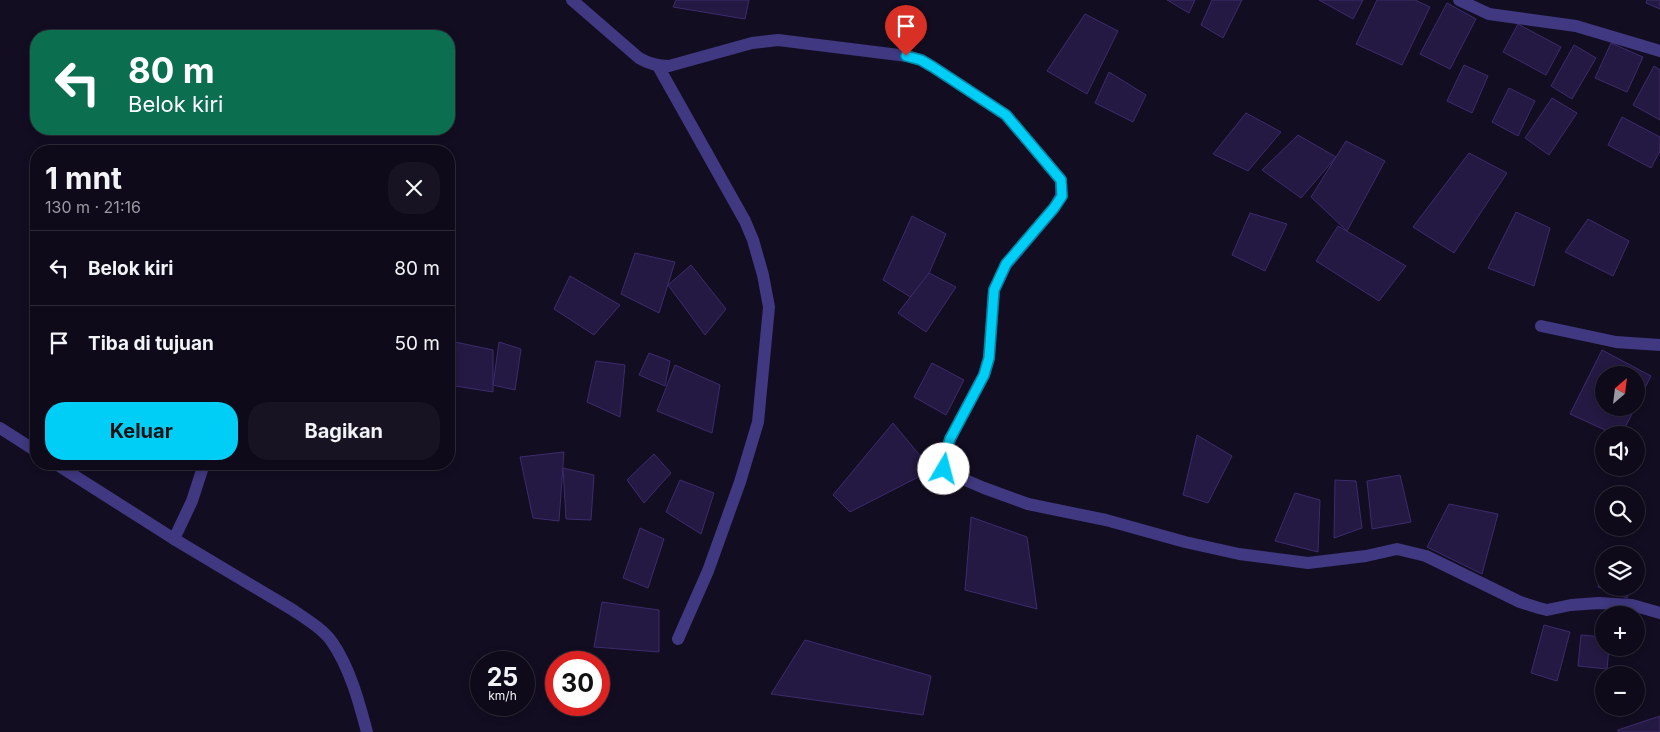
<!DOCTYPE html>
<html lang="id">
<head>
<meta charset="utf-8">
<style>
	body { margin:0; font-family:Inter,sans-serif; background:#171322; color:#f1f3f6; height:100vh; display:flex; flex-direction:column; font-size:19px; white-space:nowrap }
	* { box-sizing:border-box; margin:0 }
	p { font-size:16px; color:#9b9aa2 }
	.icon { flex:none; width:28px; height:28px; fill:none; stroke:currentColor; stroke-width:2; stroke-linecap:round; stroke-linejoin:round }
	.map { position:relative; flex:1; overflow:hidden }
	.side { position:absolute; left:30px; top:145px; width:425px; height:325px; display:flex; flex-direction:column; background:#0e0a19; border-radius:20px; box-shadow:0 2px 8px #0003,0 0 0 1px #2e2b38 }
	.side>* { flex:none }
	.guide { position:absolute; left:30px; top:30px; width:425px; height:105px; border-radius:20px; box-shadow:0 2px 8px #0003,0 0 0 1px #2e2b38; background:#0b6e4f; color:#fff; overflow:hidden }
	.needle { width:32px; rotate:28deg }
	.fabs { position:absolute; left:1595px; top:366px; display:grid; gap:10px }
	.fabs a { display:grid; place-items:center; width:50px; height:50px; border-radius:50%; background:#0e0a19; box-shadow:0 2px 8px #0003,0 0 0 1px #2e2b38; font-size:25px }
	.speed { position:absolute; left:470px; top:651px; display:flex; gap:10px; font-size:25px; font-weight:700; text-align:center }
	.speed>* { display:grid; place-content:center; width:65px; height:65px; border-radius:50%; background:#0e0a19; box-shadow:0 2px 8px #0003,0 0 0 1px #2e2b38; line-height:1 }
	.speed small { font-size:12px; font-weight:400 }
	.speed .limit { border:8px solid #d22; background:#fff; color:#111 }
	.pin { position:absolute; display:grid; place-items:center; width:42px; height:42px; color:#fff; margin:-51px -21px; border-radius:50% 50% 50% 0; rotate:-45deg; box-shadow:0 0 5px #0007 }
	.pin .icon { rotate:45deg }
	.me { position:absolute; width:55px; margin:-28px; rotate:8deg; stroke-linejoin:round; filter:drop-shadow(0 0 4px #0008) }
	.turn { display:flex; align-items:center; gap:18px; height:105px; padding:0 15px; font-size:22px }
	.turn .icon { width:65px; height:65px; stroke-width:2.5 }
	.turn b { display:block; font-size:35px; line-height:42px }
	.round { display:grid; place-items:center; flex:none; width:52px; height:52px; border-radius:20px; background:#171322 }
	.summary { display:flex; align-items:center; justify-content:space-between; height:85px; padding:0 15px }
	h1 { font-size:30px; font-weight:700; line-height:38px }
	.action { display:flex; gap:10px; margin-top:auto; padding:10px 15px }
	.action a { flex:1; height:58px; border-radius:20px; background:#01cef7; color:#111; font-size:20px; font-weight:700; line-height:58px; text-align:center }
	.action a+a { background:#171322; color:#f1f3f6 }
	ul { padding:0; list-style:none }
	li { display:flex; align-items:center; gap:15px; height:75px; padding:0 15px; border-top:1px solid #2e2b38 }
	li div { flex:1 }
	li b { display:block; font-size:19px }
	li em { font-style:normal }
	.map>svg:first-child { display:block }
	.building { fill:#241942; stroke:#3d2b6e }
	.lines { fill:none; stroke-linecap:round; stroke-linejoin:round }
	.street { stroke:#403880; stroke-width:12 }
	.route-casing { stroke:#0186a1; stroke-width:12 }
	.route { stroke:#01cef7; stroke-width:9 }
</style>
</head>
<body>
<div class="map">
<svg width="1660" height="732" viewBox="0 0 1660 732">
	<rect width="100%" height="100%" fill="#120d21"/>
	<!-- building -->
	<g class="building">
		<polygon points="676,0 749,0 745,19 673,7"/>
		<polygon points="1167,0 1195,0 1189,13"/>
		<polygon points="1212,0 1242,0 1223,38 1201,25"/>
		<polygon points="1319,0 1363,0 1353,19"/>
		<polygon points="1377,0 1415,0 1430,7 1402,65 1356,44"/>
		<polygon points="1647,0 1660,0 1660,9 1646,3"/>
		<polygon points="1447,3 1476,19 1450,69 1420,54"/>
		<polygon points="1085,14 1118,31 1087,94 1047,71"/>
		<polygon points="1518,24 1561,47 1546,75 1503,52"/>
		<polygon points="1611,43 1643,57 1627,92 1595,78"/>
		<polygon points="1574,45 1596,58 1572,99 1551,86"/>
		<polygon points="1464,65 1488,76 1472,113 1447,101"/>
		<polygon points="1654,66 1660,70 1660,120 1633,105"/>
		<polygon points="1109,72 1146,95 1133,122 1095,103"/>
		<polygon points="1509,88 1535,101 1518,136 1492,122"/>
		<polygon points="1552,98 1577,113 1549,155 1525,138"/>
		<polygon points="1246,113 1281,132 1248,171 1213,154"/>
		<polygon points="1622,117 1660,137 1660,151 1651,168 1608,145"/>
		<polygon points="1298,135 1336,157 1301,198 1262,170"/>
		<polygon points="1346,141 1385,161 1347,231 1311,197"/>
		<polygon points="1469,153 1507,173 1454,253 1413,227"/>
		<polygon points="1516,212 1550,228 1534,286 1488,268"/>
		<polygon points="1250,213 1287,224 1265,271 1232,255"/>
		<polygon points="912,216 946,234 917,301 883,280"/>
		<polygon points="1588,219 1629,241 1613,276 1565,252"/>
		<polygon points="1338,226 1406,266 1379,301 1316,261"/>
		<polygon points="635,253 675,262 659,313 621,294"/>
		<polygon points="691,265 726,309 705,335 668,285"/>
		<polygon points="929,273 956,287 926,332 898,313"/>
		<polygon points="570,276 620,305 594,335 554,309"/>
		<polygon points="455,342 493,350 493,392 449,385 449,365"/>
		<polygon points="499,342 521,349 515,390 493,385"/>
		<polygon points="1602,350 1651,376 1636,405 1636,375 1604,375 1604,408 1635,408 1621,435 1616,435 1570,414"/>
		<polygon points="649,353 670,361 665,386 639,375"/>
		<polygon points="596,361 625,365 620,417 587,402"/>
		<polygon points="932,363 964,380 946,415 914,397"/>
		<polygon points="675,365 720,385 712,433 657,411"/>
		<polygon points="893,423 932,470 850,512 833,495"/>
		<polygon points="1197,435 1232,456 1208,503 1183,495"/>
		<polygon points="564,452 559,521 533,518 520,457"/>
		<polygon points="654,454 671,473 644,503 627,480"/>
		<polygon points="563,468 594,475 591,520 566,519"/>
		<polygon points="1400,475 1411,522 1372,529 1367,481"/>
		<polygon points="680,480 714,493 701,534 666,512"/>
		<polygon points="1335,480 1356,481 1362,528 1334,538"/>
		<polygon points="1295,493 1320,500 1318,552 1275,541"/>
		<polygon points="1449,504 1498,514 1482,574 1427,547"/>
		<polygon points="971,517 1027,537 1037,609 965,590"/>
		<polygon points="640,528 664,539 648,588 623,578"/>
		<polygon points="1604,572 1604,588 1631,588 1627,598 1598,587"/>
		<polygon points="602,602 659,610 659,652 594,647"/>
		<polygon points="1544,625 1570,632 1557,681 1531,673"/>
		<polygon points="1581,635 1604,637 1604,648 1609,648 1607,669 1578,666"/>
		<polygon points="805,640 931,676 923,715 771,694"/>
		<polygon points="1660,716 1660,732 1618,732 1618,730"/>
	</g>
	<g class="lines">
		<!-- street -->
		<g class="street">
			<path d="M572,0L639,58C649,64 657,66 669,66L752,43L778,40L907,56L921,60L933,67L1006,115L1061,180V196L1054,208L1006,265L994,290L989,358L984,375L950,439L943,464L945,469L949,473L984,488L1028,504L1106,520L1185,542L1239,554L1308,563L1366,556L1397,549L1426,556L1520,602L1539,608L1547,610L1571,605L1599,603L1632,605L1660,613"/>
			<polyline points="1459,0 1489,14 1576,26 1660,51"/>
			<polyline points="658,66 745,221 753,240 763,275 769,307 758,422 740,482 708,571 678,639"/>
			<polyline points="1541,326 1616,342 1660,345"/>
			<polyline points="0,428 36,451"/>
			<path d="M56,464L174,539L293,610C306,619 323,629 332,642C350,668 359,702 367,732"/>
			<polyline points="174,539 192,501 204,464"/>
		</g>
	</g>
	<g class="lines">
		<!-- route casing -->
		<g class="route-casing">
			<polyline id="route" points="906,56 921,60 933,67 1006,115 1061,180 1062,196 1054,208 1006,264 994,290 989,358 984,375 950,439 944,459 944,469"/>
		</g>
		<!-- route -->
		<use href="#route" class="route"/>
	</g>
</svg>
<div class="fabs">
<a><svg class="needle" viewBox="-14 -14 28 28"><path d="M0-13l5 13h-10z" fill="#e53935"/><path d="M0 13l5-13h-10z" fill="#9b9aa2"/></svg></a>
<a><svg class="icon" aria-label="sound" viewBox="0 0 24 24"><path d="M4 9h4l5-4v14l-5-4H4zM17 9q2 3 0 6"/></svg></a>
<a><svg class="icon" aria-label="search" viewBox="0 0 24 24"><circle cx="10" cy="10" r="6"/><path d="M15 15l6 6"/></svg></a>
<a><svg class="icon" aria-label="layers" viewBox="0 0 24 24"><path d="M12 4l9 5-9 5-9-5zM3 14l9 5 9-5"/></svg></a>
<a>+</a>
<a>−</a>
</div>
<div class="speed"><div>25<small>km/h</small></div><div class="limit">30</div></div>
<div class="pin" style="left:906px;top:56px;background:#d93025"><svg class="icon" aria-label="arrive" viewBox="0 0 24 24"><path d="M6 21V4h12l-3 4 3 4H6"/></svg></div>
<svg class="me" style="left:944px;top:469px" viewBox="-20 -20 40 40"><circle r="19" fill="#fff"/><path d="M0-13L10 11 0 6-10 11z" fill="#01cef7"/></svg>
<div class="guide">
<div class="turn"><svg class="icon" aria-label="left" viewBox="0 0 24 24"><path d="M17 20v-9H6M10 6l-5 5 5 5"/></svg><div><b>80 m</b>Belok kiri</div></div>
</div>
<section class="side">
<div class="summary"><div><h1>1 mnt</h1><p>130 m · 21:16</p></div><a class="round"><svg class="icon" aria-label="close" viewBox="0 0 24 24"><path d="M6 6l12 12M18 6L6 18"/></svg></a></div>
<ul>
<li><svg class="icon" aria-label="left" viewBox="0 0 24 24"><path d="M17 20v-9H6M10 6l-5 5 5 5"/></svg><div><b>Belok kiri</b></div><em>80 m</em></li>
<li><svg class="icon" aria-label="arrive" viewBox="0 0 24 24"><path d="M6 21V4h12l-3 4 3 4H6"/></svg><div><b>Tiba di tujuan</b></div><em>50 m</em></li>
</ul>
<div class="action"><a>Keluar</a><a>Bagikan</a></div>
</section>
</div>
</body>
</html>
